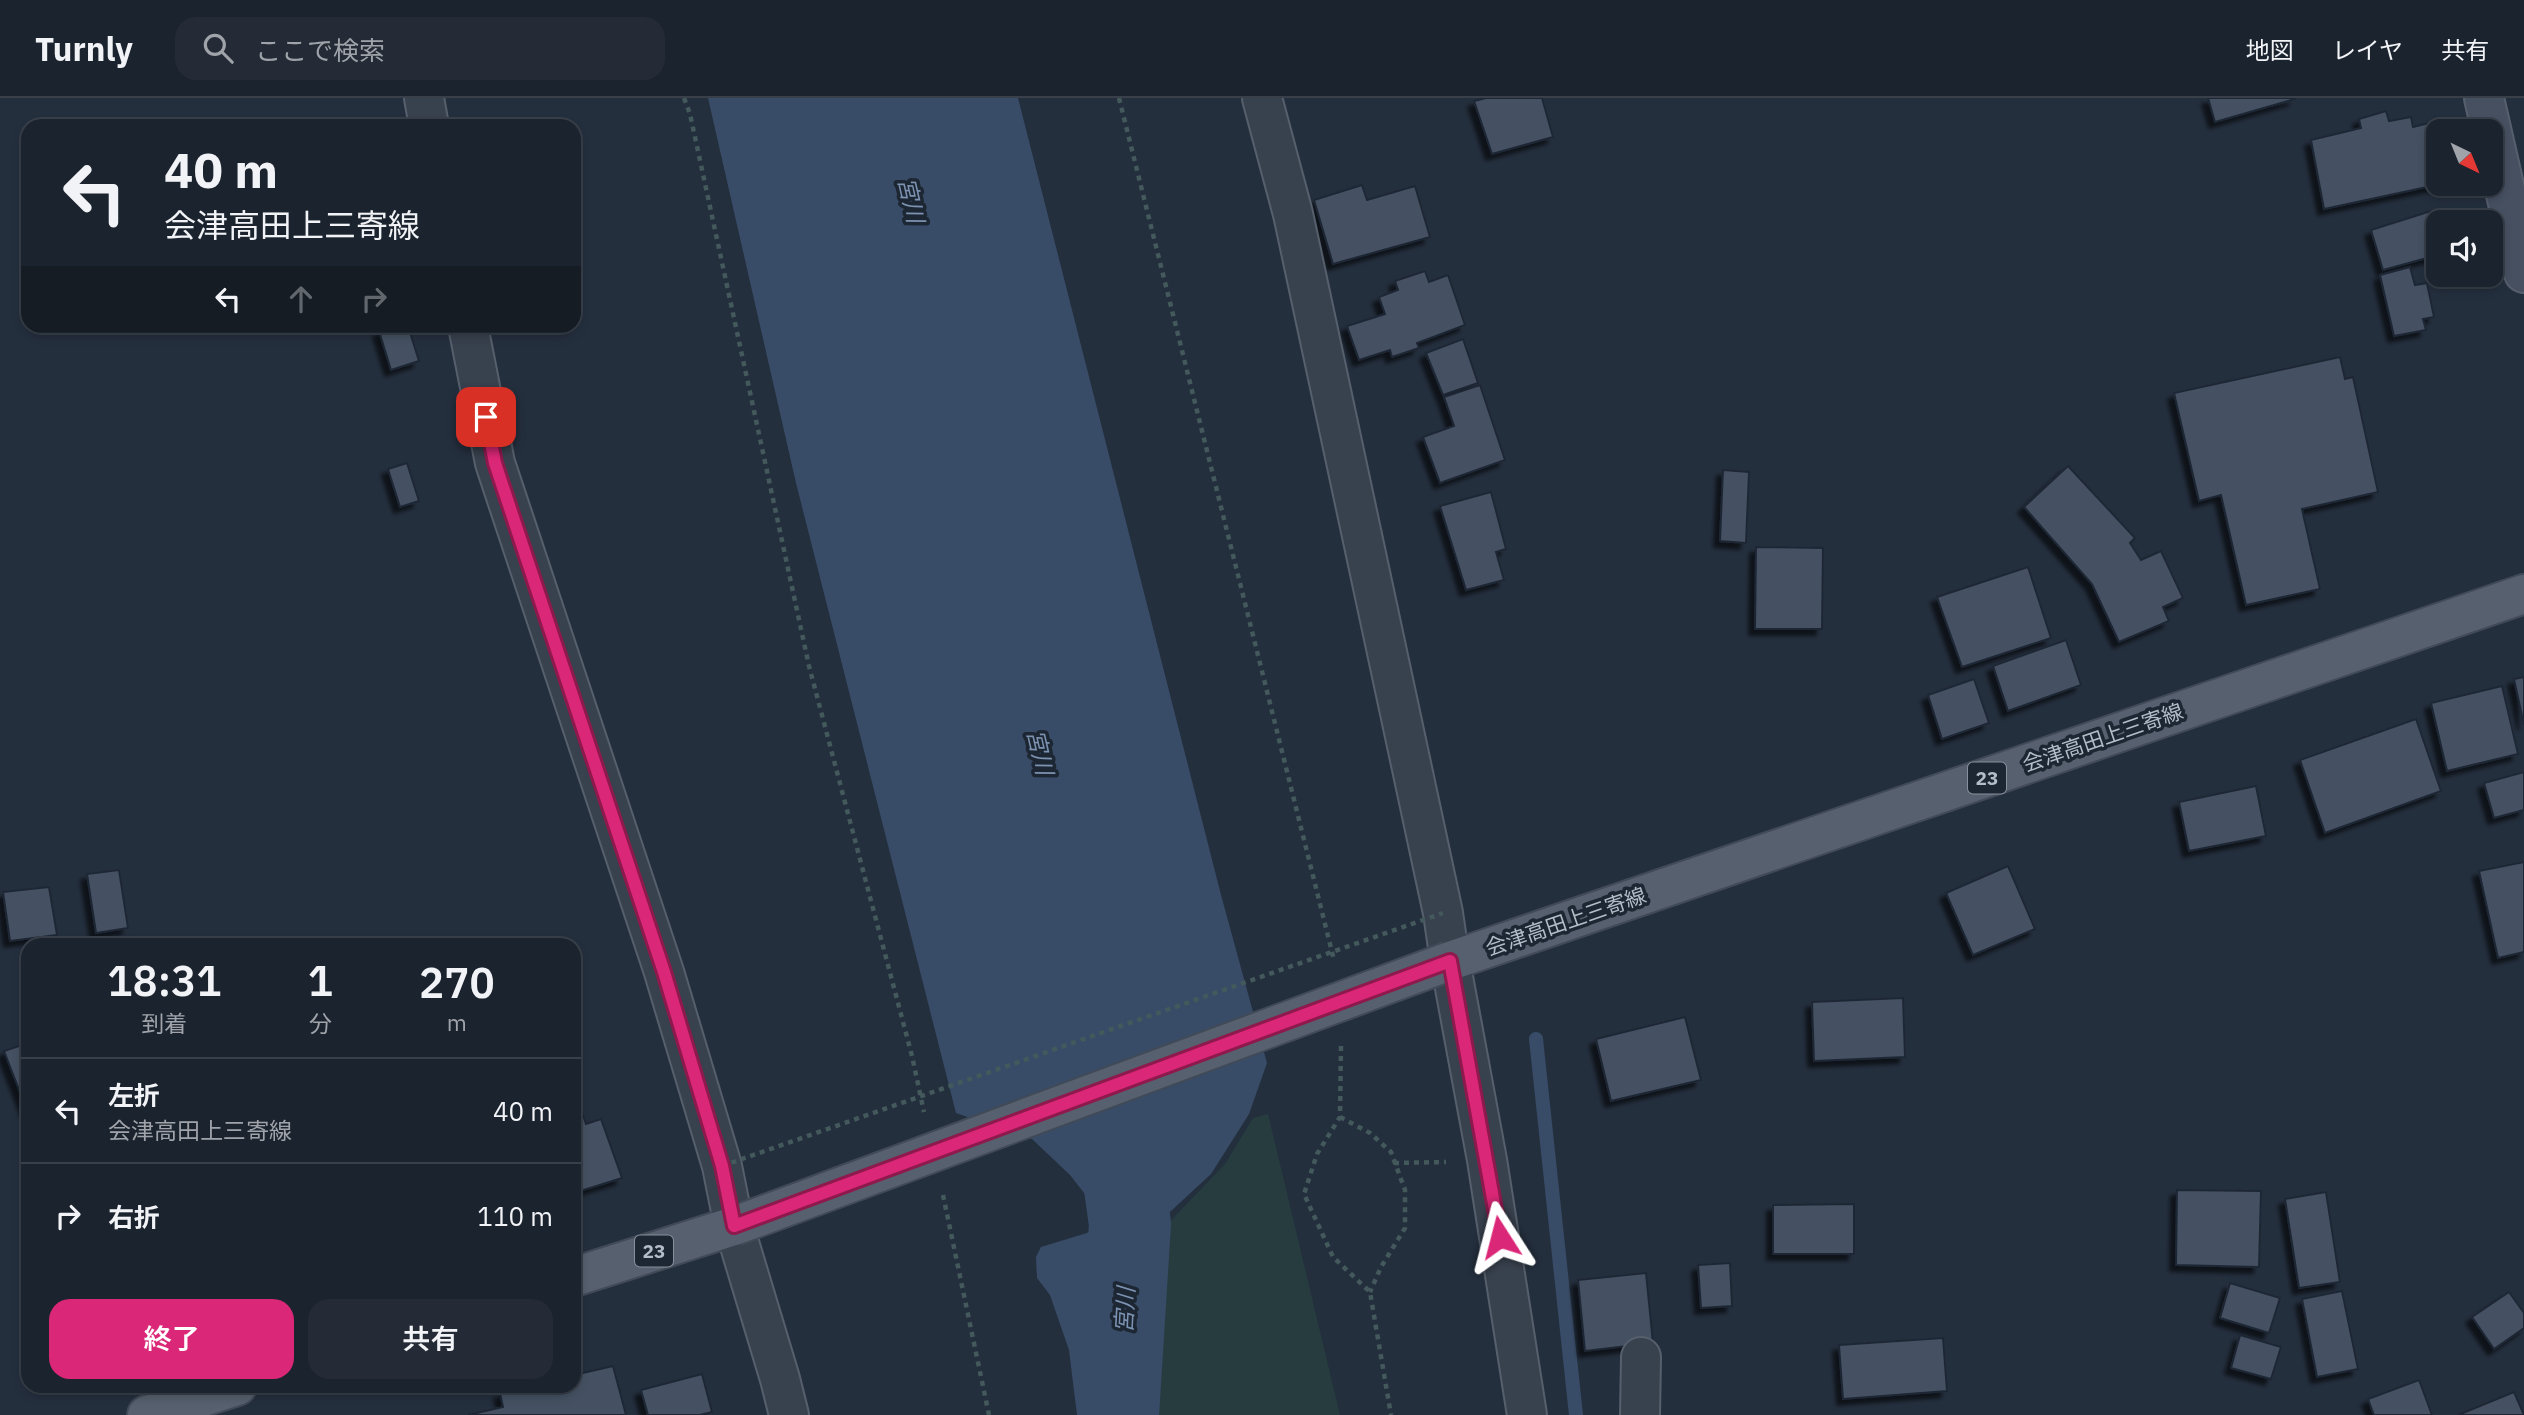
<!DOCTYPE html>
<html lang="ja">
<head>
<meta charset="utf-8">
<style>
	body { margin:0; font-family:"IBM Plex Sans","Noto Sans JP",sans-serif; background:#242b36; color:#f1f3f6; height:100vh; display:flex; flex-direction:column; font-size:26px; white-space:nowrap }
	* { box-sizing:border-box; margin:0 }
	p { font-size:23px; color:#a0a4aa }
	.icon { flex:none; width:38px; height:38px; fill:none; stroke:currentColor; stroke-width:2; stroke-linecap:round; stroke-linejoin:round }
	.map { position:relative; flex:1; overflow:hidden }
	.drawer { position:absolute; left:21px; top:840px; width:560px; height:455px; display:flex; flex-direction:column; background:#1b232e; border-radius:21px; box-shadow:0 4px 10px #0003,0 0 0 2px #39404a }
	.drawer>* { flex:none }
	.top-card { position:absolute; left:21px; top:21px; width:560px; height:214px; border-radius:21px; box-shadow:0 4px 10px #0003,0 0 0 2px #39404a; background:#1b232e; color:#f1f3f6; overflow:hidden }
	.needle { width:46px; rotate:137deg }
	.controls { position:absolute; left:2426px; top:21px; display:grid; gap:14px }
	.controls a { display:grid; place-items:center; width:77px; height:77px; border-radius:14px; background:#1b232e; box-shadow:0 4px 10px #0003,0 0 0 2px #39404a; font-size:35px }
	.pin { position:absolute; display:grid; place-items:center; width:60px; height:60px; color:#fff; margin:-30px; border-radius:14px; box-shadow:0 4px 10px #0006 }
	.me { position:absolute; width:77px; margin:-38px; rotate:351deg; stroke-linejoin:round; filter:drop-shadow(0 0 5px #0008) }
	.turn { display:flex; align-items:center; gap:24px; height:147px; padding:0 28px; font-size:32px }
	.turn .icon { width:91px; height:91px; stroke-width:2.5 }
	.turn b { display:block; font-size:49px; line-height:60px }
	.lanes { display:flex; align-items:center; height:66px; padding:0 28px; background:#0003; justify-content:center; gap:35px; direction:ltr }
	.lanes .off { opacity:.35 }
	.eta { display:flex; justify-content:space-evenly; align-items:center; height:119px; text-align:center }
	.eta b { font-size:42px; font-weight:600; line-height:49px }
	.action { display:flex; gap:14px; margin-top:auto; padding:14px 28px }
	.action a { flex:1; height:80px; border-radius:21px; background:#db2777; color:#fff; font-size:28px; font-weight:600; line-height:80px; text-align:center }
	.action a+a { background:#242b36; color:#f1f3f6 }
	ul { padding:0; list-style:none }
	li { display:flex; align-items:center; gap:21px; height:105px; padding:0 28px; border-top:2px solid #39404a }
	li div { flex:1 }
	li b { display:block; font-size:26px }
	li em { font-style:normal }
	header { display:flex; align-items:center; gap:42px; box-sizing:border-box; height:98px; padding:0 35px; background:#1b232e; border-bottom:2px solid #39404a }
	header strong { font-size:33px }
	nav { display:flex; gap:38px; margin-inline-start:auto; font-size:24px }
	.search { width:490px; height:63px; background:#242b36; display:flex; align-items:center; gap:18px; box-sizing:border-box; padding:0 24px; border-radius:21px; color:#a0a4aa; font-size:26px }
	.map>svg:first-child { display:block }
	.green { fill:#263c3f }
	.water { fill:#394c67 }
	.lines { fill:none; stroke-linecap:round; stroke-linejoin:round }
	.stream { stroke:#394c67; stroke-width:14 }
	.river { stroke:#394c67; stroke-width:82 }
	.building { fill:#455162; stroke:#1f2835; stroke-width:2; filter:url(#shadow) }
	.street-casing { stroke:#565f6c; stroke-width:42 }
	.secondary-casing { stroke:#565f6c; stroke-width:42 }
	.primary-casing { stroke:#414a57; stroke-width:42 }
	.path { stroke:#44595c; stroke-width:4.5; stroke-dasharray:5 5; stroke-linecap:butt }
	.street { stroke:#38414e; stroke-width:38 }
	.secondary { stroke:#465061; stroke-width:38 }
	.primary { stroke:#56606e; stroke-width:38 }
	.primary-bridge-casing { stroke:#414a57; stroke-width:42; stroke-linecap:butt }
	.path-bridge { stroke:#44595c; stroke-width:4.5; stroke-dasharray:5 5; stroke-linecap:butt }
	.primary-bridge { stroke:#56606e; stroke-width:38 }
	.route-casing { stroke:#8e194d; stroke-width:18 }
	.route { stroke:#db2777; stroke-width:12 }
	.labels { text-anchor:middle; stroke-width:7; stroke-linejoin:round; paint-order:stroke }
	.shield { fill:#1d2633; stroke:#878f9c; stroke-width:2 }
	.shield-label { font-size:19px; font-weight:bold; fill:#b4bcc9 }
	.street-label { font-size:21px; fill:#b4bcc9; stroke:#1d2633 }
	.water-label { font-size:23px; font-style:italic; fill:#7c92b1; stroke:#1d2633 }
</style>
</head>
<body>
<header>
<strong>Turnly</strong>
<div class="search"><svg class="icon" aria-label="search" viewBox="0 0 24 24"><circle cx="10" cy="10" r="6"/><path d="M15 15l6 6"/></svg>ここで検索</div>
<nav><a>地図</a><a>レイヤ</a><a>共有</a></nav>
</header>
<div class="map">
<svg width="2524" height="1317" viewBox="0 0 2524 1317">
	<defs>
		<filter id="shadow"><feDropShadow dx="-6" dy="6" stdDeviation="2" flood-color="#0009"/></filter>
	</defs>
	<rect width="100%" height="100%" fill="#242f3e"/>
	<!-- green -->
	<polygon class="green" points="1268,1016 1340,1317 1131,1317 1113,1190 1121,1170 1159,1135 1225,1066 1253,1020"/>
	<!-- water -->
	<polygon class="water" points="708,0 1018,0 1221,797 1267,965 1249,1016 1211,1076 1107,1172 1105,1197 1126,1317 1077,1317 1069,1252 1050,1197 1037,1180 1036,1159 1041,1149 1087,1135 1096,1128 1097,1116 1092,1105 1070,1077 1032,1041 956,1015 796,385"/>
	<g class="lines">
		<!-- stream -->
		<polyline class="stream" points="1536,941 1576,1317"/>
		<!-- river -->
		<polyline class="river" points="1118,1039 1130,1126 1118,1317"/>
	</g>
	<!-- building -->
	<g class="building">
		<polygon points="1486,0 1542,0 1553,39 1492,56 1474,3"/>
		<polygon points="2208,0 2295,0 2295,1 2215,24"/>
		<polygon points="2386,13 2389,23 2411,19 2413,29 2445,21 2448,33 2438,33 2438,86 2441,86 2324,111 2311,42 2361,30 2359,21"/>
		<polygon points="1362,87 1367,102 1415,88 1430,139 1333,166 1314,102"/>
		<polygon points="2431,113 2438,137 2438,157 2383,172 2371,132"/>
		<polygon points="2410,169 2415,187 2427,185 2434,219 2423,221 2426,232 2394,238 2380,177"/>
		<polygon points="1425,173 1429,184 1448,177 1465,227 1417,245 1419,250 1392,259 1390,252 1359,262 1347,228 1385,216 1379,199 1398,192 1395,183"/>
		<polygon points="396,228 408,228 419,263 391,272 379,233"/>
		<polygon points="1463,241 1478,285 1443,297 1426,255"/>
		<polygon points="2340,259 2345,281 2353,279 2378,394 2302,411 2320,491 2246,507 2221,397 2199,403 2174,295"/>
		<polygon points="1480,287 1505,362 1440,385 1423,339 1454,328 1444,299"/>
		<polygon points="407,365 419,403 400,409 388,371"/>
		<polygon points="2068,368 2135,440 2130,445 2141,462 2161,453 2183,500 2163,509 2169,523 2119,544 2092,486 2024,409"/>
		<polygon points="1723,372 1749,374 1746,445 1720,443"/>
		<polygon points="1491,394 1506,451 1496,454 1504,482 1466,492 1440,408"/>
		<polygon points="1756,449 1823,450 1822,531 1755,531"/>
		<polygon points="2028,469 2051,540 1962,569 1937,499"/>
		<polygon points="2066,542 2081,587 2008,613 1993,568"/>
		<polygon points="2524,579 2524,627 2514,581"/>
		<polygon points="1974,581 1989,625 1942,641 1928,597"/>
		<polygon points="2502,588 2518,656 2447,673 2431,605"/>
		<polygon points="2416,621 2441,693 2325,735 2300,662"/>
		<polygon points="2524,674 2524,712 2494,720 2484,685"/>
		<polygon points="2256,688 2266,738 2189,753 2179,704"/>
		<polygon points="2524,764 2524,854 2498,860 2479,773"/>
		<polygon points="2008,768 2035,831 1973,857 1946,795"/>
		<polygon points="119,772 128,830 96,835 87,776"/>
		<polygon points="49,789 57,837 10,843 3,794"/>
		<polygon points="1903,900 1905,959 1814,963 1812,904"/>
		<polygon points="1685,919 1701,982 1611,1003 1596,941"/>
		<polygon points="28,945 28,1015 4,953"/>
		<polygon points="577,999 586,1026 601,1021 622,1080 574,1095 574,1000"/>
		<polygon points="2177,1092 2261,1093 2259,1169 2176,1167"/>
		<polygon points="2326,1094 2340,1184 2299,1190 2285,1101"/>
		<polygon points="1854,1106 1854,1156 1773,1156 1773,1107"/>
		<polygon points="1730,1165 1732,1208 1701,1210 1698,1167"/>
		<polygon points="1646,1175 1653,1245 1585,1253 1578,1182"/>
		<polygon points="2230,1185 2280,1200 2269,1235 2220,1220"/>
		<polygon points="2342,1193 2358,1271 2317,1279 2302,1201"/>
		<polygon points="2509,1194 2524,1215 2524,1230 2494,1251 2472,1219"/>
		<polygon points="2240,1237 2281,1249 2271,1281 2231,1270"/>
		<polygon points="1943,1240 1947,1293 1843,1301 1839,1247"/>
		<polygon points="613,1268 626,1317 468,1317 503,1309 500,1295 528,1288 574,1288 574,1277"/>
		<polygon points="702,1276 712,1314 700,1317 648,1317 641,1292"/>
		<polygon points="2419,1282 2432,1317 2374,1317 2368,1301"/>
		<polygon points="2514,1294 2524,1317 2458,1317"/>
	</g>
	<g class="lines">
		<!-- street casing -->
		<g class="street-casing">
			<g id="street">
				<polyline points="424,0 429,28"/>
				<polyline points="1262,0 1293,116 1443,815 1450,863 1487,1062 1527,1317"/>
				<polyline points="468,228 495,365 664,874 722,1068 734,1128 780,1281 789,1317"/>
				<polyline points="1640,1317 1641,1259"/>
			</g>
		</g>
		<!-- secondary casing -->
		<g class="secondary-casing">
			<polyline id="secondary" points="2484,0 2524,175"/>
		</g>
		<!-- primary casing -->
		<g class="primary-casing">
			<g id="primary">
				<polyline points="1450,863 2524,496"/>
				<polyline points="574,1179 734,1128"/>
				<polyline points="147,1317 237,1288"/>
			</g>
		</g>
		<!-- path -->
		<g class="path">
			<polyline points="684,0 690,16 809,568 912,958 924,1014"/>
			<polyline points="1119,0 1334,862"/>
			<polyline points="1341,948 1340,1019 1317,1056 1304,1096 1333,1159 1370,1194 1391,1317"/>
			<polyline points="1340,1019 1370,1035 1391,1054 1405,1092 1405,1130 1381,1169 1370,1194"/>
			<polyline points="1394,1065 1446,1064"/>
			<polyline points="943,1097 989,1317"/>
		</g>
		<!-- street -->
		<use href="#street" class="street"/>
		<!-- secondary -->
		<use href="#secondary" class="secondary"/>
		<!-- primary -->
		<use href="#primary" class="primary"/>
		<!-- primary-bridge casing -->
		<g class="primary-bridge-casing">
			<polyline id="primary-bridge" points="734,1128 1450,863"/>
		</g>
		<!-- path-bridge -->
		<polyline class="path-bridge" points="722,1068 1443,815"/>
		<!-- primary-bridge -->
		<use href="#primary-bridge" class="primary-bridge"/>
	</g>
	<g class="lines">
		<!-- route casing -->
		<g class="route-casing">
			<polyline id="route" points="486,319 495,365 664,874 722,1068 734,1128 1450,863 1500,1139"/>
		</g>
		<!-- route -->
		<use href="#route" class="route"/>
	</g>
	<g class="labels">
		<!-- shield labels -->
		<g class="shield">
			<rect x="1968" y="664.5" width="38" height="31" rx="5"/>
			<rect x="635" y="1137.5" width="38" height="31" rx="5"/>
		</g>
		<g class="shield-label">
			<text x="1987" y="687">23</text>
			<text x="654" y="1160">23</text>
		</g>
		<!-- street labels -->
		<g class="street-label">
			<text transform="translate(2103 640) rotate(-19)" y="7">会津高田上三寄線</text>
			<text transform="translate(1566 824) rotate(-19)" y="7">会津高田上三寄線</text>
		</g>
		<!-- water labels -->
		<g class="water-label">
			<text transform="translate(911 102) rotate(77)" y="8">宮川</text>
			<text transform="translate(1040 654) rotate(77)" y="8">宮川</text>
			<text transform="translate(1125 1212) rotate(-87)" y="8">宮川</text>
		</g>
	</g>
</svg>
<div class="controls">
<a><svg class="needle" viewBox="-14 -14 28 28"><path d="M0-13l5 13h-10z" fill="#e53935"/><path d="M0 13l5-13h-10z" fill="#a0a4aa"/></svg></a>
<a><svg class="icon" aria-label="sound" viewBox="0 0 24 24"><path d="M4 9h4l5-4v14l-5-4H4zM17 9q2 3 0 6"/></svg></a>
</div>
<div class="pin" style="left:486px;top:319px;background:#d93025"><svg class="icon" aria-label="arrive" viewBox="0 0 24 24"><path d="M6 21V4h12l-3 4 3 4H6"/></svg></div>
<svg class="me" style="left:1500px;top:1139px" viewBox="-20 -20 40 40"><path d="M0-17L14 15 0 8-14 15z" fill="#db2777" stroke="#fff" stroke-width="4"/></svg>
<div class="top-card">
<div class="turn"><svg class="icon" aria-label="left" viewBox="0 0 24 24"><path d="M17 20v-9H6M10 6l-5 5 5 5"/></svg><div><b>40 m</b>会津高田上三寄線</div></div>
<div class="lanes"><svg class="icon" aria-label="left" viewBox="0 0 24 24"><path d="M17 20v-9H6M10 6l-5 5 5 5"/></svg><svg class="icon off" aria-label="ahead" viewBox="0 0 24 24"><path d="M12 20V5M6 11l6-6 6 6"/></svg><svg class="icon off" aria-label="right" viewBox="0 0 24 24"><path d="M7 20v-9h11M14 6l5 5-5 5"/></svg></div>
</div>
<section class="drawer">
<div class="eta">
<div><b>18:31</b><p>到着</p></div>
<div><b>1</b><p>分</p></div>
<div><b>270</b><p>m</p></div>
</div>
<ul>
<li><svg class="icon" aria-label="left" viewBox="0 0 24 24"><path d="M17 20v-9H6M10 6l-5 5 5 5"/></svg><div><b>左折</b><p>会津高田上三寄線</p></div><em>40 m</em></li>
<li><svg class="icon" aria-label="right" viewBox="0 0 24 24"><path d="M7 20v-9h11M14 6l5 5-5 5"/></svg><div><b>右折</b></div><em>110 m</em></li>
</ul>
<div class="action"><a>終了</a><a>共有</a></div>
</section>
</div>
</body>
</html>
